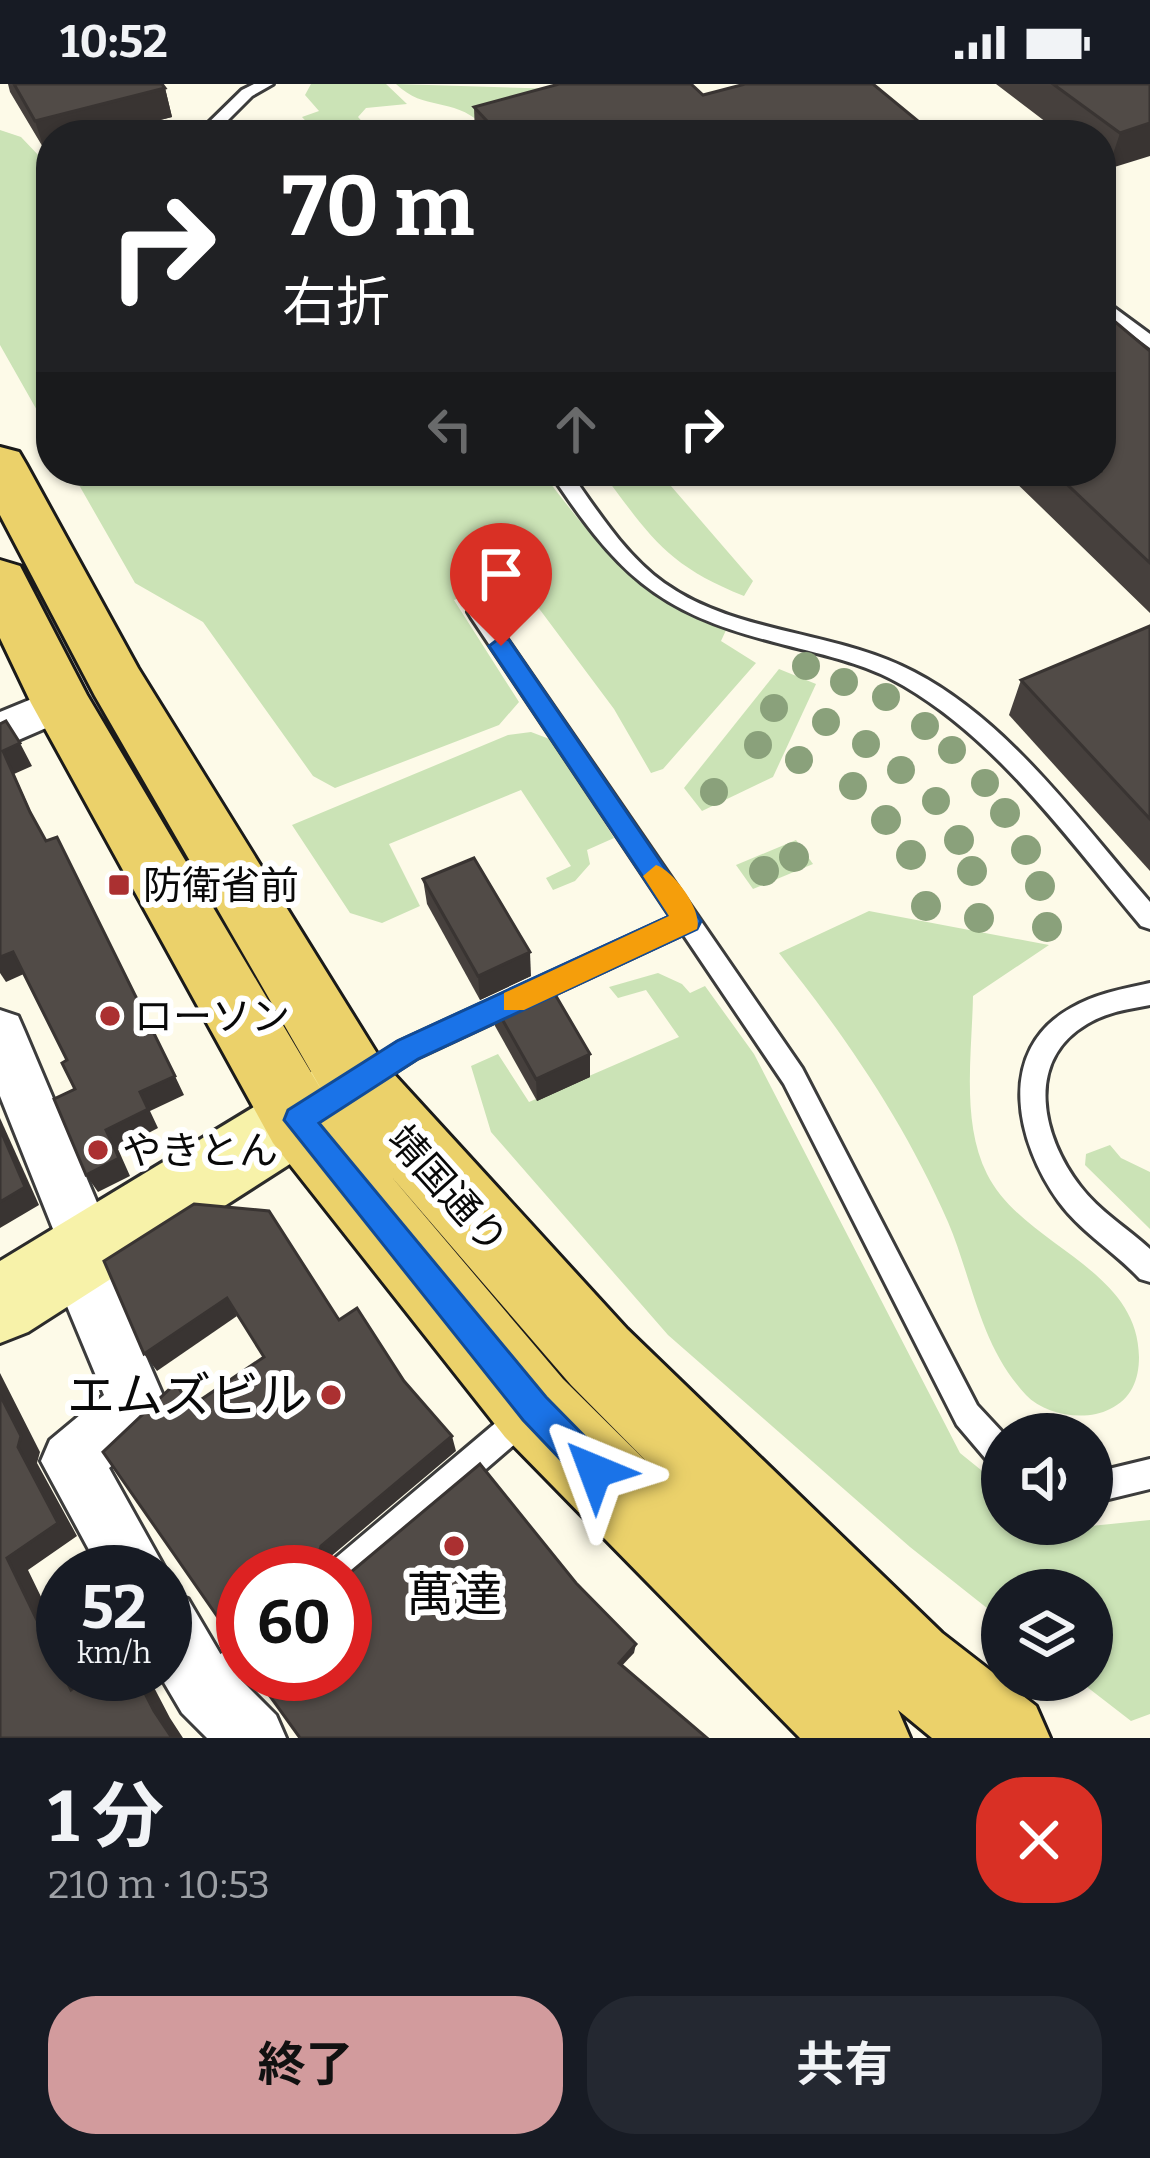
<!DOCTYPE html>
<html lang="ja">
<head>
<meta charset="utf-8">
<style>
	body { margin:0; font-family:Bitter,"Noto Sans JP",serif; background:#242831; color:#f1f3f6; height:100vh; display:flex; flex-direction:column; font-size:45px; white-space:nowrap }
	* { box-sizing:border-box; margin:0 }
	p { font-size:39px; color:#9ea1a6 }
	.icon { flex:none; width:66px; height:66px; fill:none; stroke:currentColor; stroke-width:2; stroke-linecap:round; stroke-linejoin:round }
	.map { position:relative; height:1654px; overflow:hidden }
	.details { display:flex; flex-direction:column; background:#171b24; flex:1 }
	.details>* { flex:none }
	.top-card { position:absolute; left:36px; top:36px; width:1080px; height:366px; border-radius:48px; box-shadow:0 3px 9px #0004; background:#202124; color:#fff; overflow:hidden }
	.fabs { position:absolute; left:981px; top:1329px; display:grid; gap:24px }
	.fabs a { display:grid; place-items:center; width:132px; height:132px; border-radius:50%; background:#171b24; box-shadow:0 3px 9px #0004; font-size:60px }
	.speed { position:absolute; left:36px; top:1461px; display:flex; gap:24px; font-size:60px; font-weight:700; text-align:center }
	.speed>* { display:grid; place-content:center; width:156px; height:156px; border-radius:50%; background:#171b24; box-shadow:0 3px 9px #0004; line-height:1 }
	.speed small { font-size:30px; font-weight:400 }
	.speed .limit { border:18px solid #d22; background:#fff; color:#111 }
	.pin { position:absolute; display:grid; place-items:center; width:102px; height:102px; color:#fff; margin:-123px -51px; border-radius:50% 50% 50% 0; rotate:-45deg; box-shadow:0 0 12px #0007 }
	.pin .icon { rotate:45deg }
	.me { position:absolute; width:132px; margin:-66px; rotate:316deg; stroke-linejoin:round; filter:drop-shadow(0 0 9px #0008) }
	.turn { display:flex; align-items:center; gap:42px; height:252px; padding:0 48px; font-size:54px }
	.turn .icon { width:156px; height:156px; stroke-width:2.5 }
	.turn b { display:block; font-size:84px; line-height:102px }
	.lanes { display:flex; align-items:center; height:114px; padding:0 48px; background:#0003; justify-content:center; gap:60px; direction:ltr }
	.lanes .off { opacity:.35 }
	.round { display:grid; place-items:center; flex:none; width:126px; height:126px; border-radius:48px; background:#242831 }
	.overview { display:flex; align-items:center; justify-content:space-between; height:204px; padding:0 48px }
	h1 { font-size:72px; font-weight:700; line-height:90px }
	.button { display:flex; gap:24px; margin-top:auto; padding:24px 48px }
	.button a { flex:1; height:138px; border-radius:48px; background:#d29b9d; color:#111; font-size:48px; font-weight:700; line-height:138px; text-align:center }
	.button a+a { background:#242831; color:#f1f3f6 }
	.status { display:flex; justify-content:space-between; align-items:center; height:84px; padding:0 60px; background:#171b24; direction:ltr }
	.status svg { height:33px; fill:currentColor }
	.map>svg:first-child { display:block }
	.green { fill:#cbe3b6 }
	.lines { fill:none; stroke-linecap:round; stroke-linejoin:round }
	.lane-casing { stroke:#3c3c3c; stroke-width:6 }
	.street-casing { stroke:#3c3c3c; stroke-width:6 }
	.secondary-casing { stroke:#2b2b2b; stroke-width:6 }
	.primary-casing { stroke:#1a1a1a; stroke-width:6 }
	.lane { fill:#fff; fill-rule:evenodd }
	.street { fill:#fff; fill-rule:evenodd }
	.secondary { fill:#f7f2a9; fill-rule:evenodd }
	.primary { fill:#ebd16a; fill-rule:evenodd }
	.tree { fill:#8aa17b }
	.wall { fill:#46403d }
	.shaded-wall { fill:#393432 }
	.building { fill:#514b47; stroke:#393432; stroke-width:3 }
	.route { fill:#1a73e8; stroke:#114b97; stroke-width:3 }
	.slow { fill:#f59e0b }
	.poi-dot { fill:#ab3031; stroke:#fff; stroke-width:4.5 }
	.labels { text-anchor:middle; stroke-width:12; stroke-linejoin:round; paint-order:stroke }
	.poi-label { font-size:39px; fill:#090909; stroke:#fff; text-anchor:start }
	.street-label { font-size:39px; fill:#090909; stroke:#fff }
	.near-poi-label { font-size:48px; fill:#090909; stroke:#fff; text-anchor:end }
</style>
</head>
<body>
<div class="status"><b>10:52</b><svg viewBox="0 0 49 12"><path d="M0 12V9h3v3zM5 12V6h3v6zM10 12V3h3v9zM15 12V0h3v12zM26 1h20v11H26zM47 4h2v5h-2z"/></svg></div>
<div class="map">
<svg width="1150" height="1654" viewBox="0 0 1150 1654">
	<rect width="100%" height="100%" fill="#fdfae8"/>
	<!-- green -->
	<g class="green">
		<polygon points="311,0 386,0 407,20 366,24 358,33 367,43 319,51 302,33 319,27 305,11"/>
		<path d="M396,0L560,5L482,40C451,12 425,28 396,0Z"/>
		<polygon points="0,46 21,53 41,74 51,72 51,351 0,261"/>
		<path d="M71,387H541C599,463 635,511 727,544L721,557L756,579L663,685L651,689L614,625L517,495L454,516L519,618L499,641L335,704L313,692L203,538L135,499Z"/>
		<path d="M601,387H658L753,497L744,512C666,481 650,452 601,387Z"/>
		<polygon points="779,585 816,600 773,693 702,727 684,704"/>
		<polygon points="531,648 552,656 614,754 587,766 590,780 575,797 553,806 546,794 571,782 521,706 389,760 420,822 382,839 350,829 292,741 508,651"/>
		<polygon points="796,756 813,780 753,805 736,781"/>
		<path d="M869,827L1049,861L973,912C972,969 961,1038 987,1090C1023,1162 1138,1183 1139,1273C1139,1296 1131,1315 1110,1325C1085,1338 1045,1331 1026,1311C980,1262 973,1197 948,1138C905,1039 846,953 779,869Z"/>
		<polygon points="658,889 682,900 690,909 705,902 754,970 960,1369 1002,1403 1002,1440 1091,1442 1150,1436 1150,1630 1131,1637 1078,1596 1092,1596 1092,1506 1002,1506 1002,1536 910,1463 668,1251 491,1048 471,982 498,970 529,1018 679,953 646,906 618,914 609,903"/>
		<polygon points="1110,1061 1121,1074 1150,1088 1150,1145 1085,1081 1086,1070"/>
	</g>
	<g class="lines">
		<!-- lane casing -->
		<g class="lane-casing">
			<g id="lane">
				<polygon points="254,0 273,0 252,12 213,51 196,51 242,6"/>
				<polygon points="1101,214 1150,250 1150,264 1101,228"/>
				<path d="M549,387H569C597,426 624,470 664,499C737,551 835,546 914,588C1010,638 1080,738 1150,818V845L1141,842C1070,758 1001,659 904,602C864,578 818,570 774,558C655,528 616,488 549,387Z"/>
				<polygon points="478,521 485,523 802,984 977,1321 1004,1350 1002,1385 991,1381 957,1341 784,1000 683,850 417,974 367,1006 358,1010 349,1006 345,998 349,990 399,958 671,833 471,533 468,528"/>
				<path d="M1150,899V921C1128,925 1107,928 1087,940C1024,977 1042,1053 1080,1102C1099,1127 1127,1144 1150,1165V1198L1140,1195C1115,1168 1081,1148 1059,1118C1017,1060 994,967 1071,924C1095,910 1122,905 1150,899Z"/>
				<polygon points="528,1315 538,1320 543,1330 538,1340 354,1499 345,1503 345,1488 327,1488 332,1477 518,1320"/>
				<polygon points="1150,1375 1150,1405 1092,1419 1092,1389"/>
				<path d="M243,1557V1590H248L219,1617L207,1621L195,1617L191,1605C199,1585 223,1565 243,1557Z"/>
			</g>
		</g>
		<!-- street casing -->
		<g class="street-casing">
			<g id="street">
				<polygon points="61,603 76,607 83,619 76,631 0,664 0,628"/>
				<polygon points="0,926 18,932 25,948 117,1166 108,1185 167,1321 159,1342 109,1384 167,1488 165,1493 165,1488 101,1488 41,1377 50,1356 104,1311 47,1174 57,1155 0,1012"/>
				<polygon points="165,1506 188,1515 228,1583 276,1631 286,1654 207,1654 182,1629 159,1590 165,1590"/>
			</g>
		</g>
		<!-- secondary casing -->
		<g class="secondary-casing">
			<polygon id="secondary" points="343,975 368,984 379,1007 368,1030 28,1248 0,1259 0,1177 318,984"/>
		</g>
		<!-- primary casing -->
		<g class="primary-casing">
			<path id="primary" d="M0,363L19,368L26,380L138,584L381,976L627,1245L942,1549L1036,1622L1050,1654H932L898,1626L910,1654H800L505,1353L273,1059L31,619L0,554V476L20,482L87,611L328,1017L95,612L0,431ZM390,1091L571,1301L659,1390L563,1295Z"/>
		</g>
		<!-- lane -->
		<use href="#lane" class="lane"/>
		<!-- street -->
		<use href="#street" class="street"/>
		<!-- secondary -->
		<use href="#secondary" class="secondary"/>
		<!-- primary -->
		<use href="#primary" class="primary"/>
	</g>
	<!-- trees -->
	<g class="tree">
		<circle cx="806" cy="582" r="14"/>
		<circle cx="844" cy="598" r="14"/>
		<circle cx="886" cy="613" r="14"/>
		<circle cx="774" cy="624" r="14"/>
		<circle cx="826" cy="638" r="14"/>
		<circle cx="925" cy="642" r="14"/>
		<circle cx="866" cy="660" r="14"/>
		<circle cx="758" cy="661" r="14"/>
		<circle cx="952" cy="666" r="14"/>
		<circle cx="799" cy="676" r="14"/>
		<circle cx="901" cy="686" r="14"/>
		<circle cx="985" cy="699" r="14"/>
		<circle cx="853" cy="702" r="14"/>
		<circle cx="714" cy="708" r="14"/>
		<circle cx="936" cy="717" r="14"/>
		<circle cx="1005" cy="729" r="15"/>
		<circle cx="886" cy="736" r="15"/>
		<circle cx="959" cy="756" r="15"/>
		<circle cx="1026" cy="766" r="15"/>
		<circle cx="911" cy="771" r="15"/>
		<circle cx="794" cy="773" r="15"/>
		<circle cx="764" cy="787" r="15"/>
		<circle cx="972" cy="787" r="15"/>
		<circle cx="1040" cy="802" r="15"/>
		<circle cx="926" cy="822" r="15"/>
		<circle cx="979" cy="834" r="15"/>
		<circle cx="1047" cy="843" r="15"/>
	</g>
	<!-- wall -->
	<g class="wall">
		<polygon points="8,0 162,0 165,4 172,33 101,51 51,51 51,64 44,65 10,8"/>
		<polygon points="996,0 1150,0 1108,85 1101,79 1101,51 1063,51"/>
		<polygon points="474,23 935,51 475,51"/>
		<polygon points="1150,267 1150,529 1004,387 1101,387"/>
		<polygon points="1150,542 1150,787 1009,631 1021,596"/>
		<polygon points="423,795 531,892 480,916 427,820"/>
		<polygon points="493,919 590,993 537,1017 495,942"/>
	</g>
	<!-- shaded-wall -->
	<g class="shaded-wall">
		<polygon points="165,4 172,33 101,51 51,51 51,64 44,65 35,37"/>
		<polygon points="1150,39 1150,72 1108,85 1120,49"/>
		<polygon points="108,387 135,387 103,401 99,391"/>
		<polygon points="20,659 32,682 14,690 41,750 3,667"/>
		<polygon points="13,868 26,889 6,898 0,889 0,873"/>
		<polygon points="530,868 531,892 480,916 478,892"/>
		<polygon points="590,970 590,993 537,1017 536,995"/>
		<polygon points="175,992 184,1011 150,1027 158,1044 118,1065 130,1092 98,1108 86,1091 106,1046 140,1008"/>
		<polygon points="0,1034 39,1121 0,1144"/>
		<polygon points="227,1214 237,1232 157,1287 144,1270"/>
		<polygon points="0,1289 40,1368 37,1379 77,1452 28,1486 63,1558 63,1588 7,1474 18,1363 0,1311"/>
		<polygon points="452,1352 456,1367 329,1474 325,1488 316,1480 321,1462"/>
		<polygon points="636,1560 634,1569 617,1587 619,1579"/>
		<polygon points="64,1590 79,1590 90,1614 71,1606"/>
		<polygon points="135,1590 147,1590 170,1634 183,1654 172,1654 154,1627"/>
	</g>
	<!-- building -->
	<g class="building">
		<polygon points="14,0 162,0 165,4 35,37"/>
		<polygon points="559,0 691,0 703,11 745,0 873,0 935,51 500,51 474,23"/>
		<polygon points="1053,0 1150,0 1150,39 1120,49"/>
		<polygon points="1101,226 1150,267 1150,479 1053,387 1101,387"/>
		<polygon points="1150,542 1150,735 1021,596"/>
		<polygon points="6,637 20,659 3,667 30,728 46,757 57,753 175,992 140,1008 148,1025 106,1046 119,1074 86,1091 54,1015 75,1005 62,979 67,976 13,868 0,873 0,640"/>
		<polygon points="474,774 530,868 478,892 423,795"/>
		<polygon points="546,895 590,970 536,995 493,919"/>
		<polygon points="0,1045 25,1103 0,1118"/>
		<polygon points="194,1120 269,1127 339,1236 357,1224 404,1297 452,1352 321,1462 316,1480 332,1481 334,1488 243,1488 243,1572 236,1561 235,1545 226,1545 103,1368 176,1299 190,1323 264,1273 227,1214 144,1270 104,1177"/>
		<polygon points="0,1311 21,1352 18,1363 58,1439 7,1474 63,1590 71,1606 91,1590 135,1590 154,1627 172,1654 0,1654"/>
		<polygon points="480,1380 576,1499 636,1560 619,1579 707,1654 300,1654 254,1590 345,1590 345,1493"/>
	</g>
	<!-- route -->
	<polygon class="route" points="501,553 509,556 701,837 697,845 418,975 319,1039 546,1313 607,1375 612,1387 607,1399 595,1404 583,1399 523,1336 284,1036 288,1026 397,957 669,832 489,562"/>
	<!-- slow -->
	<path class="slow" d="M656,781C674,787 703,827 697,845L524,926H504V909L669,832L643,792Z"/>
	<!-- markers -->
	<g class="poi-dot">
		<rect x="107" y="789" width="24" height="24" rx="6"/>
		<circle cx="110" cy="932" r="12"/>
		<circle cx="98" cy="1066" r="12"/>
		<circle cx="331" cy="1311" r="12"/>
		<circle cx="454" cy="1462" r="12"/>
	</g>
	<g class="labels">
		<!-- poi labels -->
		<g class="poi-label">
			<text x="143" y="815">防衛省前</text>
			<text x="134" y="946">ローソン</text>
			<text x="122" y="1080">やきとん</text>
		</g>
		<!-- street labels -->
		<g class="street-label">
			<text transform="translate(448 1105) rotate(48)" y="14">靖国通り</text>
		</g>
		<!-- near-poi labels -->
		<g class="near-poi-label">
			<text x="307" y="1328">エムズビル</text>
			<text x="454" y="1527" text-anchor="middle">萬達</text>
		</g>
	</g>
</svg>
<div class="fabs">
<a><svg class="icon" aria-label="sound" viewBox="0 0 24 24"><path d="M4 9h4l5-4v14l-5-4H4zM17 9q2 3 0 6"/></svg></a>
<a><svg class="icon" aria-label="layers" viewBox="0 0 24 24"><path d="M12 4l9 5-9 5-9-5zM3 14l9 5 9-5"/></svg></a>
</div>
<div class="speed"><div>52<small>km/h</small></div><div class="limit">60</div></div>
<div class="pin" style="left:501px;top:562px;background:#d93025"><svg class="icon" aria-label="arrive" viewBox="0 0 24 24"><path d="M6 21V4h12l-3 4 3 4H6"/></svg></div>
<svg class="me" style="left:595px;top:1387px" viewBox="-20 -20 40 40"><path d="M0-17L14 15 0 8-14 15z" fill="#1a73e8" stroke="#fff" stroke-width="4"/></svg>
<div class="top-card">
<div class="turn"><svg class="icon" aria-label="right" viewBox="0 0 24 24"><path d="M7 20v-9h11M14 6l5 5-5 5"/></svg><div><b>70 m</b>右折</div></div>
<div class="lanes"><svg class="icon off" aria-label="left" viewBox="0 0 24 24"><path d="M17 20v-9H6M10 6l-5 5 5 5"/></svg><svg class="icon off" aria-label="ahead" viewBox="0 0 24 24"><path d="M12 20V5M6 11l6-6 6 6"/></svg><svg class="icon" aria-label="right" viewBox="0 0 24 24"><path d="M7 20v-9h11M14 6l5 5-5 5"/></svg></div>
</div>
</div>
<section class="details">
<div class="overview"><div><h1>1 分</h1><p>210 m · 10:53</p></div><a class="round" style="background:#d93025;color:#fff"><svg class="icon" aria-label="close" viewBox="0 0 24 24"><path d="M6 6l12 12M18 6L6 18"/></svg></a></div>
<div class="button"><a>終了</a><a>共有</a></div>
</section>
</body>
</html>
